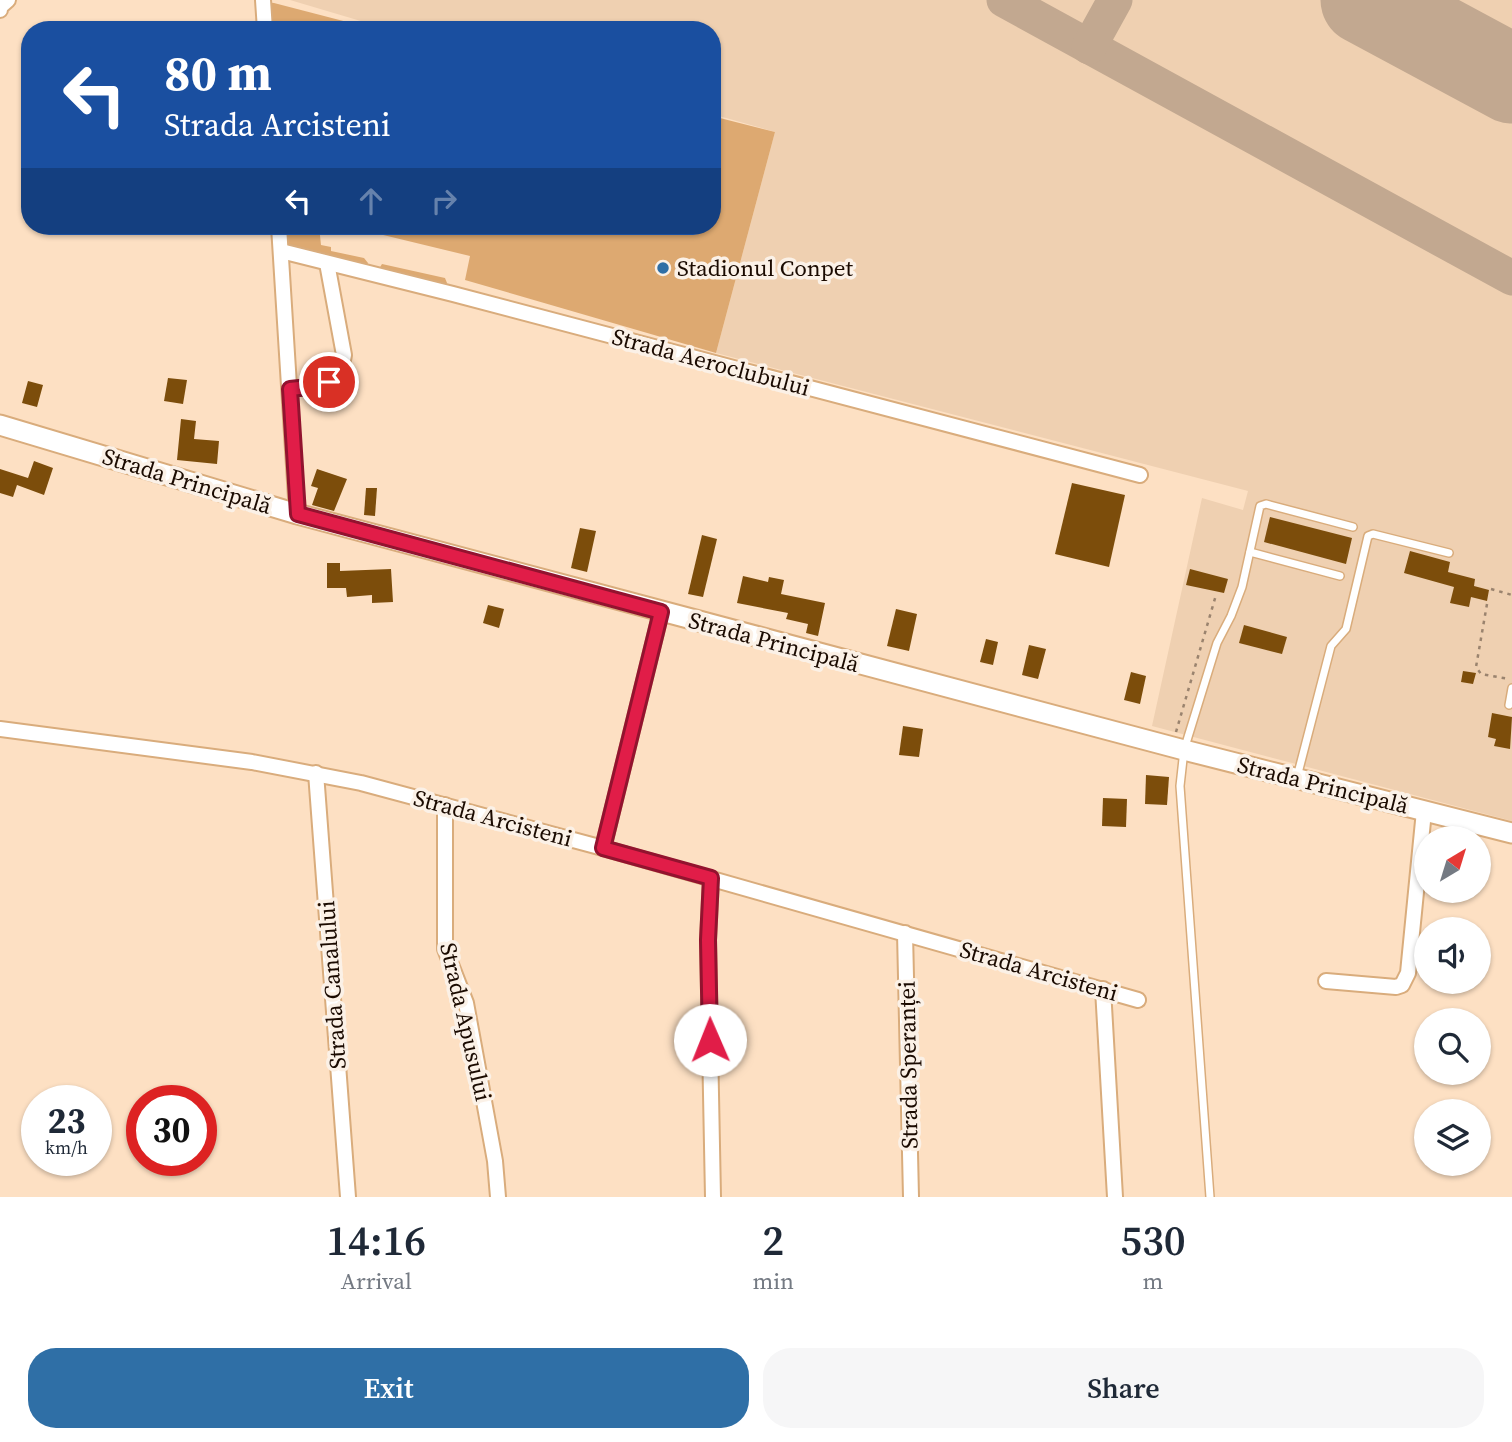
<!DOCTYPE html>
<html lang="en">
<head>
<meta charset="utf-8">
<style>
	body { margin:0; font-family:"Source Serif 4",serif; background:#f6f6f7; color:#1f2937; height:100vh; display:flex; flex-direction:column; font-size:26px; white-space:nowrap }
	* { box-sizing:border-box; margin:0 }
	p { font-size:23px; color:#747a83 }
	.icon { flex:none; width:38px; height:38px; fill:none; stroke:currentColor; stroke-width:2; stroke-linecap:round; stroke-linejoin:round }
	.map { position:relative; height:1197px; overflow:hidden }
	.panel { display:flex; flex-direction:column; background:#fff; flex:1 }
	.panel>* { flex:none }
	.guide { position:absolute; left:21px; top:21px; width:700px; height:214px; border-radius:28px; box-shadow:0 2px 5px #0004; background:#1a4fa0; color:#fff; overflow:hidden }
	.needle { width:46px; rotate:38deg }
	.buttons { position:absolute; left:1414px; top:826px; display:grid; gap:14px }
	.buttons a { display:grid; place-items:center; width:77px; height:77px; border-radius:50%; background:#fff; box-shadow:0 2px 5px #0004; font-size:35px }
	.speed { position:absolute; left:21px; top:1085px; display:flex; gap:14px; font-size:35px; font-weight:700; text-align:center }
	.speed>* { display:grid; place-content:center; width:91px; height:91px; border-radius:50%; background:#fff; box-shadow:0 2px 5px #0004; line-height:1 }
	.speed small { font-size:18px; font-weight:400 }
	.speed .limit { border:10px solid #d22; background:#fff; color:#111 }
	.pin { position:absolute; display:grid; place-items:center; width:60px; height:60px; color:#fff; margin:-30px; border:4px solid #fff; border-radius:50%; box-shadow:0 2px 7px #0007 }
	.me { position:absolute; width:77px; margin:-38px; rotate:359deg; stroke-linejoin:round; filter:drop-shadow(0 0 5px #0008) }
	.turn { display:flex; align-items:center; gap:24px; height:147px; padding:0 28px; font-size:32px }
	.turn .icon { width:91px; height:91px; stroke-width:2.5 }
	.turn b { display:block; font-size:49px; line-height:60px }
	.lanes { display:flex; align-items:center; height:66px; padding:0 28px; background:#0003; justify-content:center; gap:35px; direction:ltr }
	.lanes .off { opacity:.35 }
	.eta { display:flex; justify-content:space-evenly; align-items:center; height:119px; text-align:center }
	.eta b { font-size:42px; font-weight:600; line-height:49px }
	.button { display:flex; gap:14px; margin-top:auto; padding:14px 28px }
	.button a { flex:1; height:80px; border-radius:28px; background:#2f6fa6; color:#fff; font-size:28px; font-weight:600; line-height:80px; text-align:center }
	.button a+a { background:#f6f6f7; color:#1f2937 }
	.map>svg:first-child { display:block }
	.built { fill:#efd0b1 }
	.green { fill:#dda971 }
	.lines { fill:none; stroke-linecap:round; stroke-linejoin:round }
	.taxiway { stroke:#c2a890; stroke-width:35 }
	.runway { stroke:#c2a890; stroke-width:89 }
	.building { fill:#7c4d0b }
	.lane-casing { stroke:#d9ac7c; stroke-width:10 }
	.street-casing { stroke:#d9ac7c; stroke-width:18 }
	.secondary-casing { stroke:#d9ac7c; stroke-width:23 }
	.path { stroke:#9a836e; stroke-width:2.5; stroke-dasharray:3.5 5; stroke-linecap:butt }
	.lane { stroke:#fff; stroke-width:7 }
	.street { stroke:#fff; stroke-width:14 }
	.secondary { stroke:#fff; stroke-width:19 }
	.route-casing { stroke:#92132f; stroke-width:18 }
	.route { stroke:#e11d48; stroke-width:12 }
	.poi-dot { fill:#2f6fa6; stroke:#fbf1e7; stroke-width:2.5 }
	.labels { text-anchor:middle; stroke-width:7; stroke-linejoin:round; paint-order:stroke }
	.poi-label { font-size:23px; fill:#1a0a00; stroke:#fbf1e7; text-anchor:start }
	.street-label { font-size:23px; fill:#1a0a00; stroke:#fbf1e7 }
</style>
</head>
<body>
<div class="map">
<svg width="1512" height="1197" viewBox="0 0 1512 1197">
	<rect width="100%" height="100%" fill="#fde0c3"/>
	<!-- built -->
	<polygon class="built" points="290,0 1512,0 1512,821 1152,726 1202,498 1243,510 1248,491 716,353 775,132 712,114 712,30 391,30"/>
	<!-- green -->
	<g class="green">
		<polygon points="265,2 274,3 378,30 267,30"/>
		<polygon points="712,116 775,132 716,353 465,280 470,256 346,226 712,226"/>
		<polygon points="282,226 319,226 321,245 331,247 331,251 364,258 368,263 366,268 301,258 284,242"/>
		<polygon points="382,264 445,278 447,283 445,287 379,269"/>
	</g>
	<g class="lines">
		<!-- taxiway -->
		<g class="taxiway">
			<polyline points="1004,0 1512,278"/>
			<polyline points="1089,47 1115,0"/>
		</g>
		<!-- runway -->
		<polyline class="runway" points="1365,0 1512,79"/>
	</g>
	<!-- building -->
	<g class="building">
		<polygon points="168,378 187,380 183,404 164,401"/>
		<polygon points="28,381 43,385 37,407 22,403"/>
		<polygon points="181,419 196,421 194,439 219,441 217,464 177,460"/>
		<polygon points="34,461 53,468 44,495 17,485 13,497 0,493 0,469 28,478"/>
		<polygon points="317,469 347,479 334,511 312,505 318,488 311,486"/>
		<polygon points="1072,483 1125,495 1109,567 1055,554"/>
		<polygon points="366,488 377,488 375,516 364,515"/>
		<polygon points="1270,517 1352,538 1346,564 1264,542"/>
		<polygon points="580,528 596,531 587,572 571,568"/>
		<polygon points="702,535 717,539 703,597 688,594"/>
		<polygon points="1410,551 1450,562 1448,572 1475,579 1474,586 1489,590 1487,601 1471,597 1469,607 1450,603 1454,587 1404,573"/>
		<polygon points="327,563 340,563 340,571 391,569 393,602 372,603 372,595 347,597 346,588 327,588"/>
		<polygon points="1190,569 1228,579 1224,593 1186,585"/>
		<polygon points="743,576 768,582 769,577 784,580 781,594 825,603 818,636 806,633 808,624 786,619 788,613 737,603"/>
		<polygon points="488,605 504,609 499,628 483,623"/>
		<polygon points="896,609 917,614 909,651 887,646"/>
		<polygon points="1244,625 1287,637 1282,654 1239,643"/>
		<polygon points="986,639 998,642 993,665 980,662"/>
		<polygon points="1029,645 1046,649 1038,679 1022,675"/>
		<polygon points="1463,671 1476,673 1473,684 1461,682"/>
		<polygon points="1131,672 1146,676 1140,704 1124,700"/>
		<polygon points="1492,713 1512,717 1510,749 1494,746 1496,739 1488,737"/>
		<polygon points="903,726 923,729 919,757 899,755"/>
		<polygon points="1146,775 1169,777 1167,805 1145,804"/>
		<polygon points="1103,798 1127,799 1126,827 1102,826"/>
	</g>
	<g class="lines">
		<!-- lane casing -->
		<g class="lane-casing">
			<g id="lane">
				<polyline points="1250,552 1340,576"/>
				<polyline points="1509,705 1512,688"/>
				<polyline points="1297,777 1331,646 1346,629 1368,536 1373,534 1449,553"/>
				<polyline points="1210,1197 1180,786 1184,750 1217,643 1231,616 1242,587 1260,506 1266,504 1353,527"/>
			</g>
		</g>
		<!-- street casing -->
		<g class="street-casing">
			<g id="street">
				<polyline points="263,0 265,30"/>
				<polyline points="0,10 0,7 8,0"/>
				<polyline points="279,226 297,514"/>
				<polyline points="281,251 453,294 1140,475"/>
				<path d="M290,389C316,386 339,387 344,355L327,263"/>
				<polyline points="0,729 252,762 361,783 603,848 1138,1000"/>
				<polyline points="316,773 348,1197"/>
				<polyline points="445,805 445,949 466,1003 495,1161 498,1197"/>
				<polyline points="603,848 661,612"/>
				<polyline points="711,879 708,940 713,1197"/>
				<polyline points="905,933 911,1197"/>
				<polyline points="1326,981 1396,987 1402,985 1408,973 1424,811"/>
				<polyline points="1103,989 1115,1197"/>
			</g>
		</g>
		<!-- secondary casing -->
		<g class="secondary-casing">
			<polyline id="secondary" points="0,425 297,514 1184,750 1512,833"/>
		</g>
		<!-- path -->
		<g class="path">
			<polyline points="1491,589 1512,595"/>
			<polyline points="1487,604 1476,667 1481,674 1509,679"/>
			<polyline points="1176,732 1216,595"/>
		</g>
		<!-- lane -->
		<use href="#lane" class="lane"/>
		<!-- street -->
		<use href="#street" class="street"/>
		<!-- secondary -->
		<use href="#secondary" class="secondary"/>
	</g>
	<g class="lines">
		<!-- route casing -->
		<g class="route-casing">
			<polyline id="route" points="329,382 318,386 290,389 298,514 661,612 603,848 711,878 708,940 710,1040"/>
		</g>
		<!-- route -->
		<use href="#route" class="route"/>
	</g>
	<!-- markers -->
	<circle class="poi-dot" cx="663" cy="268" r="7"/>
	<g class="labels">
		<!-- poi labels -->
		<g class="poi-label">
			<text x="677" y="276">Stadionul Conpet</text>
		</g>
		<!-- street labels -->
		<g class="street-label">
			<text transform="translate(711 362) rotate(15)" y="8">Strada Aeroclubului</text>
			<text transform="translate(187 481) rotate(17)" y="8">Strada Principală</text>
			<text transform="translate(774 642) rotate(15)" y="8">Strada Principală</text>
			<text transform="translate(1323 785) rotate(14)" y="8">Strada Principală</text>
			<text transform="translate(493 818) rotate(15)" y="8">Strada Arcisteni</text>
			<text transform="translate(1039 971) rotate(16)" y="8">Strada Arcisteni</text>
			<text transform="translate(332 985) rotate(-94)" y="8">Strada Canalului</text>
			<text transform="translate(466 1022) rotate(77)" y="8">Strada Apusului</text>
			<text transform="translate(908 1065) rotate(-91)" y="8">Strada Speranței</text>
		</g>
	</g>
</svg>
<div class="buttons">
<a><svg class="needle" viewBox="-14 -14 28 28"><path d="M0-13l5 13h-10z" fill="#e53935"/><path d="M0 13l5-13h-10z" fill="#747a83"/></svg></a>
<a><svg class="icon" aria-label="sound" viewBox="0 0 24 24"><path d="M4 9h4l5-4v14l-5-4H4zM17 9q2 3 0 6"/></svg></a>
<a><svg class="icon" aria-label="search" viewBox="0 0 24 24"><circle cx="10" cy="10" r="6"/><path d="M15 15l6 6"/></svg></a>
<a><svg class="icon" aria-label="layers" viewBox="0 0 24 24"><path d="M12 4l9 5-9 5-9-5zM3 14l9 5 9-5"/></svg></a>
</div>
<div class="speed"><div>23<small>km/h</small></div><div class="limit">30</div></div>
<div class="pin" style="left:329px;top:382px;background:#d93025"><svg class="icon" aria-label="arrive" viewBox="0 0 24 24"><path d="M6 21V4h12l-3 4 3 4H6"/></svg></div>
<svg class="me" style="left:710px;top:1040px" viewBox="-20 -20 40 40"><circle r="19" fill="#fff"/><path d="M0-13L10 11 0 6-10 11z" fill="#e11d48"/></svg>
<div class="guide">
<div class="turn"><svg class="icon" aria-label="left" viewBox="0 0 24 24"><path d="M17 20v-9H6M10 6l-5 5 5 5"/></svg><div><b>80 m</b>Strada Arcisteni</div></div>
<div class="lanes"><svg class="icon" aria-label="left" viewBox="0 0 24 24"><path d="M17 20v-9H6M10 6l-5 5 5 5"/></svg><svg class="icon off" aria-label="ahead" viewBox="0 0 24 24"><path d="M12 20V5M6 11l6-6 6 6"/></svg><svg class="icon off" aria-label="right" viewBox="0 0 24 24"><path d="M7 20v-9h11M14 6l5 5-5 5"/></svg></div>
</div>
</div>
<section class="panel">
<div class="eta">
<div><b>14:16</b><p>Arrival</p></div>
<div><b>2</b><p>min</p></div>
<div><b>530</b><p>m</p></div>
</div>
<div class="button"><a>Exit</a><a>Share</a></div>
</section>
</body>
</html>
